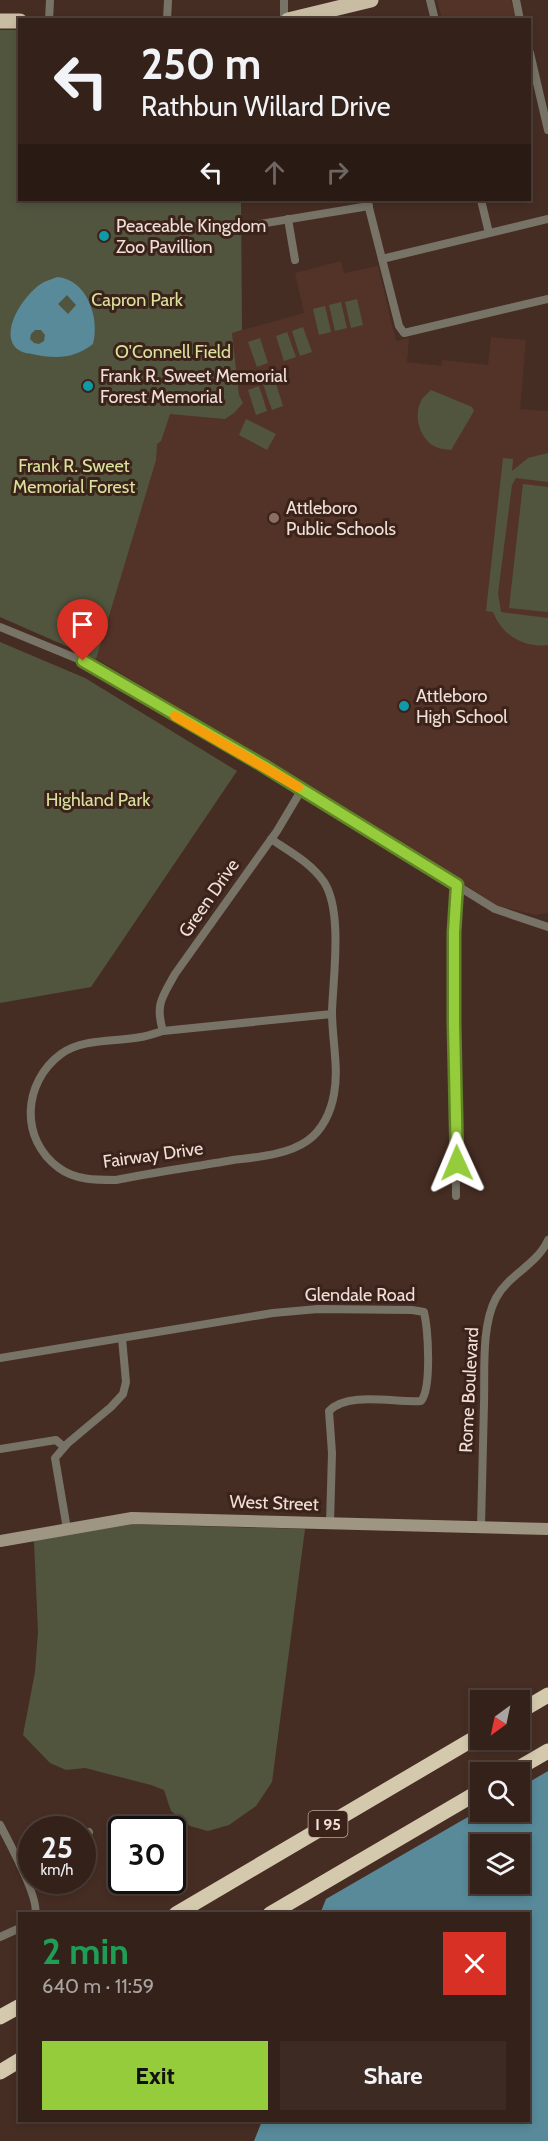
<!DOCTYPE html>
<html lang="en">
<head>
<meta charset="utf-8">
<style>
	body { margin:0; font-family:Cabin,sans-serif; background:#3c2a23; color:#f1f3f6; height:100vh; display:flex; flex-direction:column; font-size:22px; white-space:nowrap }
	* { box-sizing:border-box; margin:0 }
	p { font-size:20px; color:#a9a4a2 }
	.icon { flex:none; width:33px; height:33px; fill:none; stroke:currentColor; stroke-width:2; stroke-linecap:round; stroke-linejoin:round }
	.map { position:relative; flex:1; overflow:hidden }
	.panel { position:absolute; left:18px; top:1912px; width:512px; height:210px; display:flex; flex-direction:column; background:#34221a; border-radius:0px; box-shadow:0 3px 9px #0003,0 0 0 2px #4e3f39 }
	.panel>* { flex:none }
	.banner { position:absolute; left:18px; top:18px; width:513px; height:183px; border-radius:0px; box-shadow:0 3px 9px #0003,0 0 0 2px #4e3f39; background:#34221a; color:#f1f3f6; overflow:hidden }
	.needle { width:39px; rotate:213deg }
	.fabs { position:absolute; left:470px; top:1690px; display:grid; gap:12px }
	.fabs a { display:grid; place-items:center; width:60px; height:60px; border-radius:0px; background:#34221a; box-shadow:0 3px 9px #0003,0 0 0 2px #4e3f39; font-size:30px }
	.speed { position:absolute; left:18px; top:1816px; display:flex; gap:12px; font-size:30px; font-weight:700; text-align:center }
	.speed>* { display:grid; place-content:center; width:78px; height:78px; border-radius:50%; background:#34221a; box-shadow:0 3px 9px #0003,0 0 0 2px #4e3f39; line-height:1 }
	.speed small { font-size:15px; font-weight:400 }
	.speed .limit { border:3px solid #111; border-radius:9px; background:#fff; color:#111 }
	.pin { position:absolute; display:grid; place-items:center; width:51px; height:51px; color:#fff; margin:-62px -26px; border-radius:50% 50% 50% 0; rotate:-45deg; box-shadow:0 0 6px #0007 }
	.pin .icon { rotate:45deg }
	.me { position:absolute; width:66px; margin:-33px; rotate:359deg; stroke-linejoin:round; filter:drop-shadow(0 0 4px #0008) }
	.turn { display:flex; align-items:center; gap:21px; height:126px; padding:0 24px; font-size:27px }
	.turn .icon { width:78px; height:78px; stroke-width:2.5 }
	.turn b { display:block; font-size:42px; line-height:51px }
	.lanes { display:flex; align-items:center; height:57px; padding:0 24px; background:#0003; justify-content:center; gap:30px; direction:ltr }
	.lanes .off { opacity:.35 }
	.round { display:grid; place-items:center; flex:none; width:63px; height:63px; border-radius:0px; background:#3c2a23 }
	.overview { display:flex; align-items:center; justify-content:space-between; height:102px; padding:0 24px }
	h1 { font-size:36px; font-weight:800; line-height:45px; color:#1e9e55 }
	.button { display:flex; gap:12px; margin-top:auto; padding:12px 24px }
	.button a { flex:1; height:69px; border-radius:0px; background:#95cc3b; color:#111; font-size:24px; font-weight:800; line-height:69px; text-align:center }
	.button a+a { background:#3c2a23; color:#f1f3f6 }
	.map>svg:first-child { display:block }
	.built { fill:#533327 }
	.green { fill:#52553e }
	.water { fill:#588a9a; fill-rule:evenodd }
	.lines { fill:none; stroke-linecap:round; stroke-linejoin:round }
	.minor { stroke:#787367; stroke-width:8 }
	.secondary { stroke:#9e9683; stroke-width:12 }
	.trunk { stroke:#c8bda3; stroke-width:15 }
	.motorway { stroke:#d5c9ad; stroke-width:15 }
	.route-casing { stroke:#618526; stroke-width:15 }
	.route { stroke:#95cc3b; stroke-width:10 }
	.slow { stroke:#f59e0b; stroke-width:10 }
	.culture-dot { fill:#0f9aa8; stroke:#3b231a; stroke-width:2 }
	.education-dot { fill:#8d6e63; stroke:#3b231a; stroke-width:2 }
	.labels { text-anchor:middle; stroke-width:6; stroke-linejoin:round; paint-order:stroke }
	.shield { fill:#3b231a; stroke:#baa7a0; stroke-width:1.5 }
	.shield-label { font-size:16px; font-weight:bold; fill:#f0dfd9 }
	.poi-label { font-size:18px; fill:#f0dfd9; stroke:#3b231a; text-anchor:start }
	.park-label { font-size:18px; fill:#d9e19d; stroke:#3b231a }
	.street-label { font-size:18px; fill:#f0dfd9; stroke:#3b231a }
</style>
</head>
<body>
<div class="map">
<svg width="548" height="2141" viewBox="0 0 548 2141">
	<rect width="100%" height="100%" fill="#462d23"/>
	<!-- built -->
	<g class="built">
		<polygon points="437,0 511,0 516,19 442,19"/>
		<polygon points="341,261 344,273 378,266 396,341 409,338 407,362 441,366 442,360 488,365 491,337 526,340 520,409 548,411 548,912 545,913 536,915 498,906 352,811 276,765 218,733 99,660 0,617 0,361 170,413 193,415 243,403 239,395 232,333 304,313 295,273"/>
	</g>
	<!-- green -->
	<g class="green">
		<polygon points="0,30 19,30 20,200 241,200 242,330 232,333 239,395 243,403 234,413 225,419 170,414 161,441 157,444 156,460 96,659 0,617"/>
		<polygon points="357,299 363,325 351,328 345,302"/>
		<polygon points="341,302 347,328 335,331 329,305"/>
		<polygon points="325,306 331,332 319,335 313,309"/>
		<polygon points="303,327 312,352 300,356 292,331"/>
		<polygon points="287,332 296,357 284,361 276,336"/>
		<polygon points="260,338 268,363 257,367 248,342"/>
		<polygon points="275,381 283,406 272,410 263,384"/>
		<polygon points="259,386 267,411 256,415 248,390"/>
		<path d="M431,390L472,407L474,411L451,450C446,449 440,449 436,447C420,440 413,416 421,401C423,397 428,393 431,390Z"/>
		<polygon points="246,419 276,434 267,450 239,435"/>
		<path d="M548,453V482L516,478L512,485L498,593L501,612L548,618V645C523,648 502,635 493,612L486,611L503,458L513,459L512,471L528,458Z"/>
		<polygon points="523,484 548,487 548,612 509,608"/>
		<polygon points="0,642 85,678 237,771 91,987 0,1003"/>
		<polygon points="124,1524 305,1529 272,1782 256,1806 229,1825 208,1831 190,1826 171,1811 164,1790 151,1785 85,1768 66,1770 50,1763 23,1735 35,1672 38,1632 34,1541"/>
	</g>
	<!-- water -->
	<g class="water">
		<path d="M57,277C87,279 100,318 93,344C74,359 55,359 32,354C25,353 20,352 15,347C0,328 27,291 44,282C48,280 53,279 57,277ZM67,295L76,305L68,314L58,304ZM35,330H41L45,335L44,341L39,344L34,343L30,339L31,334Z"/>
		<path d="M548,1771V2141H254L262,2121H528V1914H320L326,1899L480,1810V1812H519V1788ZM480,1845H519V1884H480Z"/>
	</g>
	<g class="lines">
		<!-- minor -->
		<g class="minor">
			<polyline points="430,0 435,20"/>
			<polyline points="516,0 520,20"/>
			<polyline points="49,20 50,0"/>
			<polyline points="167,20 168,0"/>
			<polyline points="284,20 284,0"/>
			<polyline points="530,53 548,130"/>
			<polyline points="367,200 399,326 404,333 548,299"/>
			<polyline points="481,200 489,233"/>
			<polyline points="288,219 295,260"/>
			<polyline points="242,227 369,206"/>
			<polyline points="382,259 548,219"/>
			<polyline points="0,627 83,661 264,766 495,909 548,927"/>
			<path d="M271,839C289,851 311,863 324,882C343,911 333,978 332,1012C332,1039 339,1068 334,1094C331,1112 322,1131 307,1141C287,1155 257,1157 233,1160C194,1167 155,1172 116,1180C96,1180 75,1180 59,1168C19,1139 23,1082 61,1054C83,1038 116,1042 141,1037C148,1036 156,1033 163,1031L332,1014"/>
			<path d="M163,1031C155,1005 162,997 175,974L277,831L302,789"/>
			<polyline points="456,1196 454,1024 454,932 457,885"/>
			<path d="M0,1358L273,1313L318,1309L412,1310L424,1312C428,1329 432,1388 421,1401C395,1403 348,1391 329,1411L332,1453L330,1523"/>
			<polyline points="0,1449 56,1440 64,1447"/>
			<path d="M481,1527C482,1486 483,1444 484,1403C485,1372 481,1326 496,1298C508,1275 537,1265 548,1240"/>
			<polyline points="67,1529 55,1458 68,1443 111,1407 123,1394 126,1382 122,1338"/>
			<path d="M0,1825C8,1840 40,1900 35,1914"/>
			<polyline points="82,1835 89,1832"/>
			<polyline points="20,1864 32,1859"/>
			<polyline points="0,1937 20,1928"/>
		</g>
		<!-- secondary -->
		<polyline class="secondary" points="0,1541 132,1518 548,1529"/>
		<!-- trunk -->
		<g class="trunk">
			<polyline points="288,20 371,0"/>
			<polyline points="0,21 20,21"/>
		</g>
		<!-- motorway -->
		<g class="motorway">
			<polyline points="519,1712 548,1695"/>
			<polyline points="510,1773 548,1751"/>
			<polyline points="176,1914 480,1735"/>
			<polyline points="270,1914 480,1791"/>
			<polyline points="0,2017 20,2006"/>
			<polyline points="0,2072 20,2060"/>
		</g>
	</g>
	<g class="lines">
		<!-- route casing -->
		<g class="route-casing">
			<polyline id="route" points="83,661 264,766 457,885 454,932 454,1024 457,1163"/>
		</g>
		<!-- route -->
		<use href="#route" class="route"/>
		<!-- slow -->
		<polyline class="slow" points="175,716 298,787"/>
	</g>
	<!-- markers -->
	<g class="culture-dot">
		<circle cx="104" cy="236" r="6"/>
		<circle cx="88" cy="386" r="6"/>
		<circle cx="404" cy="706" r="6"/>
	</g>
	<circle class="education-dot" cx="274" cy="518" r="6"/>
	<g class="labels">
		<!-- shield labels -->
		<rect class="shield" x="308.5" y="1811" width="39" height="26" rx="4.5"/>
		<g class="shield-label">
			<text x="328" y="1830">I 95</text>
		</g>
		<!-- poi labels -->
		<g class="poi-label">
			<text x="116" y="232">Peaceable Kingdom<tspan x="116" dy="21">Zoo Pavillion</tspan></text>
			<text x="100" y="382">Frank R. Sweet Memorial<tspan x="100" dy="21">Forest Memorial</tspan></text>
			<text x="286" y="514">Attleboro<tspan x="286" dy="21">Public Schools</tspan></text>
			<text x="416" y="702">Attleboro<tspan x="416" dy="21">High School</tspan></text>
		</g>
		<!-- park labels -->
		<g class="park-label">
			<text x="137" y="306">Capron Park</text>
			<text x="173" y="358">O'Connell Field</text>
			<text x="74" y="472">Frank R. Sweet<tspan x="74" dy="21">Memorial Forest</tspan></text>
			<text x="98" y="806">Highland Park</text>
		</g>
		<!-- street labels -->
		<g class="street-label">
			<text transform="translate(209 898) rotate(-55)" y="6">Green Drive</text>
			<text transform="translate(153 1155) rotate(-8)" y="6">Fairway Drive</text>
			<text x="360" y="1301">Glendale Road</text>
			<text transform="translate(469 1390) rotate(-87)" y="6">Rome Boulevard</text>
			<text transform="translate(274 1503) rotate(2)" y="6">West Street</text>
		</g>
	</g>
</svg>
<div class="fabs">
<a><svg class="needle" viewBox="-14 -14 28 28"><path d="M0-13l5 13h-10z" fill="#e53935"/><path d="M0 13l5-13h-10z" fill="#a9a4a2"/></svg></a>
<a><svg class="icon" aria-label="search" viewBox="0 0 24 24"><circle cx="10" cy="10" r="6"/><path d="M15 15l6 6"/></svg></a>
<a><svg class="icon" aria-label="layers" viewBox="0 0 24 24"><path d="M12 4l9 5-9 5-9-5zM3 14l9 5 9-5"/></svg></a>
</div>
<div class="speed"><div>25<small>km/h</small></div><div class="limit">30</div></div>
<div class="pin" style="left:83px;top:661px;background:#d93025"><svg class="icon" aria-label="arrive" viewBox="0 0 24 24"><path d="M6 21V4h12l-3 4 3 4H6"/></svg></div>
<svg class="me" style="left:457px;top:1163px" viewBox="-20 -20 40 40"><path d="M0-17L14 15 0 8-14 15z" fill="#95cc3b" stroke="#fff" stroke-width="4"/></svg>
<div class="banner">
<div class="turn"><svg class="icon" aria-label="left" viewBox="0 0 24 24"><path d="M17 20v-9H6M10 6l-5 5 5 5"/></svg><div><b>250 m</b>Rathbun Willard Drive</div></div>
<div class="lanes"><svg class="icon" aria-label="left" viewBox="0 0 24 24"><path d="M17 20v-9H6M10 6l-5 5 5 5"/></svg><svg class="icon off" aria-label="ahead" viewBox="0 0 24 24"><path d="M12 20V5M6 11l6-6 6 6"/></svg><svg class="icon off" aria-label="right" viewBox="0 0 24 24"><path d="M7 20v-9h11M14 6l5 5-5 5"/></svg></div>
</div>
<section class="panel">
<div class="overview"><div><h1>2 min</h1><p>640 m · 11:59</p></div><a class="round" style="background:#d93025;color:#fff"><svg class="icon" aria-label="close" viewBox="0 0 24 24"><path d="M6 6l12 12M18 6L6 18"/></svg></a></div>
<div class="button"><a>Exit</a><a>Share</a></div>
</section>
</div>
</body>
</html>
